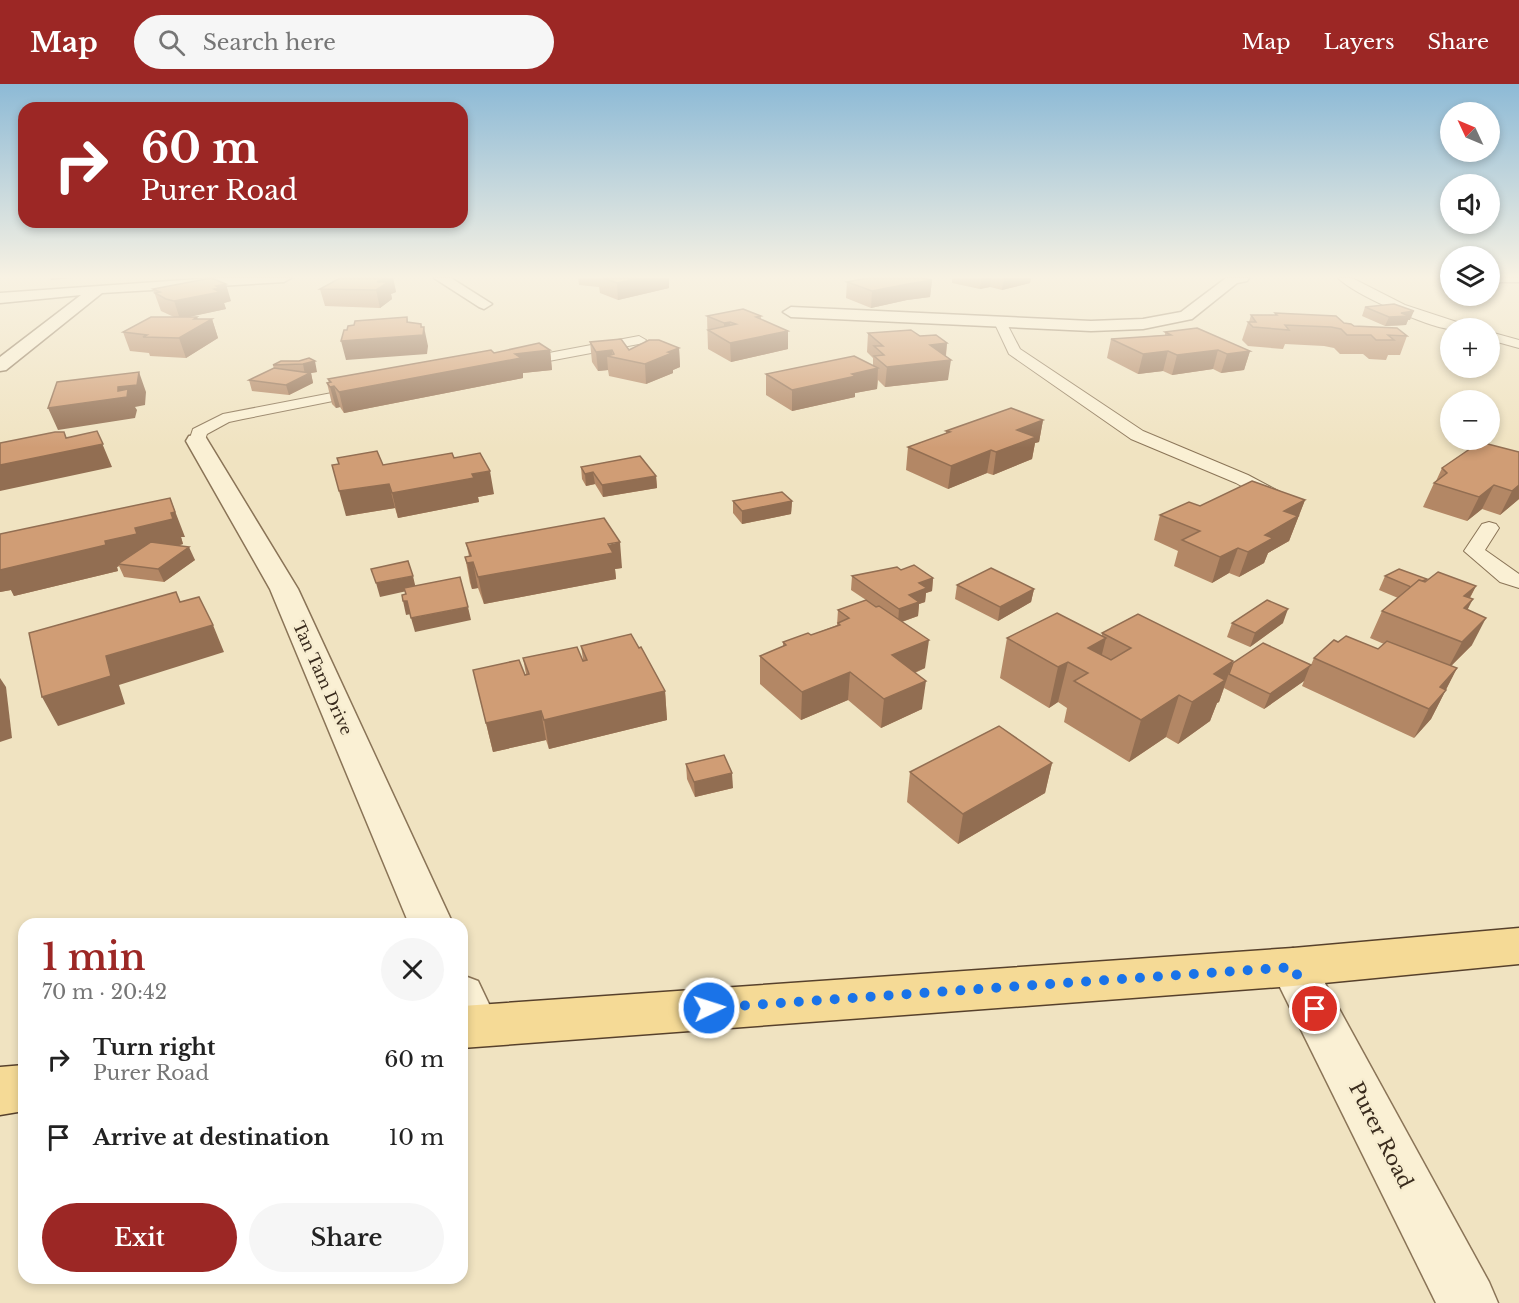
<!DOCTYPE html>
<html lang="en">
<head>
<meta charset="utf-8">
<style>
	body { margin:0; font-family:"Libre Baskerville",serif; background:#f6f6f6; color:#222; height:100vh; display:flex; flex-direction:column; font-size:22px; white-space:nowrap }
	* { box-sizing:border-box; margin:0 }
	p { font-size:20px; color:#767676 }
	.icon { flex:none; width:33px; height:33px; fill:none; stroke:currentColor; stroke-width:2; stroke-linecap:round; stroke-linejoin:round }
	.map { position:relative; flex:1; overflow:hidden }
	.sheet { position:absolute; left:18px; top:834px; width:450px; height:366px; display:flex; flex-direction:column; background:#fff; border-radius:18px; box-shadow:0 3px 9px #0003 }
	.sheet>* { flex:none }
	.banner { position:absolute; left:18px; top:18px; width:450px; height:126px; border-radius:18px; box-shadow:0 3px 9px #0003; background:#9c2725; color:#fff; overflow:hidden }
	.needle { width:39px; rotate:314deg }
	.buttons { position:absolute; left:1440px; top:18px; display:grid; gap:12px }
	.buttons a { display:grid; place-items:center; width:60px; height:60px; border-radius:50%; background:#fff; box-shadow:0 3px 9px #0003; font-size:30px }
	.pin { position:absolute; display:grid; place-items:center; width:51px; height:51px; color:#fff; margin:-26px; border:3px solid #fff; border-radius:50%; box-shadow:0 2px 6px #0007 }
	.me { position:absolute; width:66px; margin:-33px; rotate:86deg; stroke-linejoin:round; filter:drop-shadow(0 0 4px #0008) }
	.turn { display:flex; align-items:center; gap:21px; height:126px; padding:0 24px; font-size:27px }
	.turn .icon { width:78px; height:78px; stroke-width:2.5 }
	.turn b { display:block; font-size:42px; line-height:51px }
	.round { display:grid; place-items:center; flex:none; width:63px; height:63px; border-radius:32px; background:#f6f6f6 }
	.head { display:flex; align-items:center; justify-content:space-between; height:102px; padding:0 24px }
	h1 { font-size:36px; font-weight:600; line-height:45px; color:#9c2725 }
	.action { display:flex; gap:12px; margin-top:auto; padding:12px 24px }
	.action a { flex:1; height:69px; border-radius:36px; background:#9c2725; color:#fff; font-size:24px; font-weight:600; line-height:69px; text-align:center }
	.action a+a { background:#f6f6f6; color:#222 }
	ul { padding:0; list-style:none }
	li { display:flex; align-items:center; gap:18px; height:78px; padding:0 24px }
	li div { flex:1 }
	li b { display:block; font-size:22px }
	li em { font-style:normal }
	header { display:flex; align-items:center; gap:36px; box-sizing:border-box; height:84px; padding:0 30px; background:#9c2725; color:#fff }
	header strong { font-size:28px }
	nav { display:flex; gap:33px; margin-inline-start:auto; font-size:21px }
	.search { width:420px; height:54px; background:#f6f6f6; display:flex; align-items:center; gap:15px; box-sizing:border-box; padding:0 21px; border-radius:33px; color:#767676; font-size:22px }
	.map>svg:first-child { display:block }
	.lines { fill:none; stroke-linecap:round; stroke-linejoin:round }
	.service-casing { stroke:#8a7457; stroke-width:2 }
	.minor-casing { stroke:#8a7457; stroke-width:3 }
	.primary-casing { stroke:#57412c; stroke-width:3 }
	.service { fill:#faf0d4; fill-rule:evenodd }
	.minor { fill:#faf0d4; fill-rule:evenodd }
	.primary { fill:#f5da96; fill-rule:evenodd }
	.wall { fill:#b38765 }
	.shaded-wall { fill:#926e52 }
	.building { fill:#d09d75; stroke:#926e52; stroke-width:1.5 }
	.route { stroke:#1a73e8; stroke-width:10; stroke-dasharray:0 18 }
	.labels { text-anchor:middle; stroke-width:5; stroke-linejoin:round; paint-order:stroke }
	.street-label { font-size:16px; fill:#392b1d; stroke:#f7edd0 }
	.near-street-label { font-size:20px; fill:#392b1d; stroke:#f7edd0 }
</style>
</head>
<body>
<header>
<strong>Map</strong>
<div class="search"><svg class="icon" aria-label="search" viewBox="0 0 24 24"><circle cx="10" cy="10" r="6"/><path d="M15 15l6 6"/></svg>Search here</div>
<nav><a>Map</a><a>Layers</a><a>Share</a></nav>
</header>
<div class="map">
<svg width="1519" height="1219" viewBox="0 0 1519 1219">
	<rect width="100%" height="100%" fill="#f0e3c1"/>
	<g class="lines">
		<!-- service casing -->
		<g class="service-casing">
			<g id="service">
				<path d="M1338,194H1352L1405,221L1466,241L1467,244C1462,245 1454,245 1449,245C1426,242 1355,211 1338,194Z"/>
				<polygon points="1000,234 1006,238 1020,265 1143,347 1248,391 1284,410 1286,414 1284,418 1270,418 1236,399 1131,355 1009,270 994,238"/>
				<polygon points="1490,248 1519,256 1519,264 1490,256"/>
				<polygon points="639,252 646,256 644,259 517,283 510,279 517,275"/>
				<polygon points="363,303 370,307 368,310 243,335 229,338 207,350 203,361 191,361 189,357 193,345 223,330"/>
				<polygon points="1489,438 1496,440 1499,444 1485,466 1519,490 1519,504 1500,498 1464,467 1482,440"/>
			</g>
		</g>
		<!-- minor casing -->
		<g class="minor-casing">
			<g id="minor">
				<polygon points="213,194 291,194 284,198 102,209 6,286 0,287 0,273 81,211 0,219 0,209"/>
				<polygon points="434,194 451,194 492,220 484,225 479,223"/>
				<polygon points="1226,194 1249,194 1247,197 1237,199 1192,235 1143,245 1091,247 791,233 783,228 791,223 1091,237 1143,235 1181,228"/>
				<polygon points="1442,194 1450,194 1450,198 1444,197"/>
				<rect x="1490" y="194" width="29" height="4"/>
				<polygon points="197,351 205,352 208,357 298,505 453,840 409,840 270,505 186,357 189,352"/>
				<polygon points="1293,864 1309,870 1489,1198 1498,1219 1436,1219 1270,883 1277,870"/>
				<polygon points="462,891 478,897 499,941 492,956 475,962 462,957"/>
			</g>
		</g>
		<!-- primary casing -->
		<g class="primary-casing">
			<g id="primary">
				<polygon points="1519,844 1519,880 1293,902 462,964 462,922 1293,864"/>
				<polygon points="24,981 24,1027 0,1031 0,983"/>
			</g>
		</g>
		<!-- service -->
		<use href="#service" class="service"/>
		<!-- minor -->
		<use href="#minor" class="minor"/>
		<!-- primary -->
		<use href="#primary" class="primary"/>
	</g>
	<!-- wall -->
	<g class="wall">
		<polygon points="340,194 393,194 396,208 391,210 392,215 380,224 325,222 320,205"/>
		<polygon points="578,194 669,194 669,204 618,216 600,209 599,203 579,201"/>
		<polygon points="952,194 1031,194 1030,199 1002,206 990,203 980,205 952,199"/>
		<polygon points="932,196 930,213 907,216 871,224 846,214 847,198"/>
		<polygon points="153,205 231,217 224,219 226,225 187,233 197,235 212,235 218,254 186,274 150,272 149,269 130,267 123,248 174,233 161,227"/>
		<polygon points="1365,223 1410,236 1408,236 1406,241 1385,242 1362,232"/>
		<polygon points="1275,229 1344,239 1354,242 1407,252 1400,271 1388,271 1386,276 1369,275 1363,270 1340,270 1334,264 1324,262 1285,260 1283,265 1248,262 1242,256 1248,238 1249,238 1251,231 1275,231"/>
		<polygon points="707,232 761,232 761,236 788,265 731,278 708,265"/>
		<polygon points="1165,248 1250,267 1244,286 1221,289 1213,285 1172,291 1163,287 1138,290 1107,274 1111,255 1165,251"/>
		<polygon points="868,249 920,252 947,259 946,272 948,296 885,303 878,296 877,305 855,309 855,313 792,327 766,311 766,290 873,282 873,274 867,268"/>
		<polygon points="590,258 629,266 679,264 680,283 673,286 673,289 646,300 609,292 608,286 598,287 592,278"/>
		<polygon points="550,266 552,286 523,289 523,294 344,329 340,323 336,324 332,320 327,299 329,299 328,295 494,269"/>
		<polygon points="299,277 317,288 311,289 313,299 289,311 252,307 249,296 274,285 273,281"/>
		<polygon points="1043,336 1039,358 1035,359 1032,375 993,391 987,389 948,405 906,386 908,363 946,350 946,347"/>
		<polygon points="1519,368 1519,415 1500,431 1482,425 1467,437 1423,423 1434,399 1436,397 1442,384"/>
		<polygon points="454,374 494,410 478,413 479,418 398,434 395,424 346,432 383,381"/>
		<polygon points="581,383 656,392 657,404 603,413 595,400 586,402 582,395"/>
		<polygon points="1305,416 1289,457 1268,469 1264,479 1239,493 1229,489 1212,499 1174,482 1178,467 1154,456 1160,431 1200,422"/>
		<polygon points="733,417 792,417 791,430 742,440 733,429"/>
		<polygon points="0,450 185,453 181,453 183,460 178,462 195,476 164,498 124,493 119,482 117,483 118,487 14,512 11,506 0,508"/>
		<polygon points="466,459 622,484 615,485 616,495 484,520 478,504 472,505 470,499 465,473 469,472"/>
		<polygon points="901,486 933,494 932,507 926,509 925,518 919,520 918,532 902,538 925,584 915,589 922,625 881,644 848,616 801,636 760,600 760,572 783,563 783,558 811,551 837,541 838,526 866,516 851,506 852,492"/>
		<polygon points="1385,492 1427,495 1425,498 1476,502 1470,514 1468,525 1472,561 1451,582 1457,584 1431,635 1414,654 1302,602 1304,597 1264,625 1224,604 1219,618 1217,619 1210,637 1178,660 1166,653 1129,678 1064,638 1067,624 1058,618 1049,624 1000,594 1007,554 1102,552 1102,549 1233,579 1311,581 1314,574 1338,558 1378,565 1384,560 1370,554 1382,527 1398,514 1379,506"/>
		<polygon points="957,501 1034,505 1031,518 998,537 955,515"/>
		<polygon points="1232,539 1283,539 1250,563 1227,553"/>
		<polygon points="581,562 665,607 667,636 549,665 546,656 493,668 473,586 525,591 526,590 523,574 583,575"/>
		<polygon points="1052,679 1045,709 958,760 907,718 910,688"/>
		<polygon points="686,680 733,704 695,713 687,695"/>
	</g>
	<!-- shaded-wall -->
	<g class="shaded-wall">
		<polygon points="50,194 73,194 51,196"/>
		<polygon points="386,194 393,194 396,208 391,210 392,215 380,224 376,206 377,198"/>
		<polygon points="639,194 669,194 669,204 618,216 617,199"/>
		<polygon points="981,194 991,194 990,203 980,205"/>
		<polygon points="1004,194 1031,194 1030,199 1002,206"/>
		<polygon points="932,196 930,213 907,216 871,224 872,207 908,200"/>
		<polygon points="226,200 231,217 224,219 226,225 180,235 174,217 214,205 216,202"/>
		<polygon points="1414,227 1410,236 1408,236 1406,241 1385,242 1389,233 1401,229"/>
		<polygon points="197,233 200,242 212,235 218,254 186,274 179,254 194,235"/>
		<polygon points="407,233 411,252 421,243 421,240 423,251 424,243 428,262 427,270 346,276 341,257 407,238"/>
		<polygon points="730,238 731,256 724,255 724,239"/>
		<polygon points="788,247 788,265 731,278 730,259"/>
		<polygon points="947,259 945,277 951,276 948,296 885,303 887,283 930,261"/>
		<polygon points="679,264 680,283 673,286 673,289 646,300 645,280 668,268"/>
		<polygon points="550,266 552,286 523,289 523,294 344,329 339,308 515,270"/>
		<polygon points="612,266 612,273 607,272 608,286 598,287 596,268"/>
		<polygon points="1218,266 1213,285 1172,291 1177,271"/>
		<polygon points="1168,267 1163,287 1138,290 1143,270"/>
		<polygon points="1250,267 1244,286 1221,289 1227,270"/>
		<polygon points="315,277 317,288 311,289 313,299 289,311 286,301 305,291 303,280"/>
		<polygon points="878,284 877,305 855,309 855,313 792,327 792,306 852,290"/>
		<polygon points="139,288 146,308 145,321 135,323 137,326 135,334 58,346 48,324 118,307 118,303"/>
		<polygon points="334,302 340,323 336,324 330,303"/>
		<polygon points="1043,336 1039,358 1035,359 1032,375 993,391 996,368 1017,346"/>
		<polygon points="97,347 112,383 0,407 0,381 64,348 72,366"/>
		<polygon points="991,366 987,389 948,405 951,382"/>
		<polygon points="490,387 494,410 478,413 479,418 398,434 392,409 472,390"/>
		<polygon points="593,388 595,400 586,402 585,390"/>
		<polygon points="656,392 657,404 603,413 602,401"/>
		<polygon points="1519,395 1519,415 1500,431 1512,407"/>
		<polygon points="389,400 395,424 346,432 339,407"/>
		<polygon points="1494,401 1482,425 1467,437 1479,413"/>
		<polygon points="170,414 185,453 181,453 183,460 146,469 118,480 119,482 117,483 118,487 14,512 11,506 0,508 0,480 105,457 171,429"/>
		<polygon points="1305,416 1289,457 1268,469 1264,479 1239,493 1248,468 1265,451 1284,427"/>
		<polygon points="792,417 791,430 742,440 742,427"/>
		<polygon points="620,458 622,484 615,485 616,495 484,520 478,493"/>
		<polygon points="189,463 195,476 164,498 158,485"/>
		<polygon points="1238,464 1229,489 1212,499 1220,473"/>
		<polygon points="473,478 478,504 472,505 467,479"/>
		<polygon points="413,492 416,505 380,513 376,499"/>
		<polygon points="933,494 932,507 926,509 925,518 919,520 918,532 898,539 899,525 909,511 919,499"/>
		<polygon points="1476,502 1465,522 1473,515 1459,542 1464,512"/>
		<polygon points="1034,505 1031,518 998,537 1000,523"/>
		<polygon points="403,517 407,517 411,530 406,531"/>
		<polygon points="468,523 471,536 415,548 411,534"/>
		<polygon points="1288,525 1283,539 1250,563 1255,549"/>
		<polygon points="1486,534 1472,561 1447,586 1462,558"/>
		<polygon points="213,541 224,568 119,601 125,620 58,642 42,613 106,572"/>
		<polygon points="1106,554 1096,594 1088,589 1088,564"/>
		<polygon points="929,556 925,584 889,599 892,571"/>
		<polygon points="1233,577 1219,618 1217,619 1210,637 1178,660 1192,618 1214,590"/>
		<polygon points="1068,578 1058,618 1049,624 1058,583"/>
		<polygon points="1310,582 1304,597 1264,625 1270,610"/>
		<polygon points="1457,584 1431,635 1414,654 1440,603"/>
		<polygon points="850,588 848,616 801,636 802,608"/>
		<polygon points="0,594 6,603 12,654 0,658"/>
		<polygon points="926,597 922,625 881,644 884,615"/>
		<polygon points="665,607 667,636 549,665 544,636"/>
		<polygon points="1179,611 1166,653 1129,678 1141,636"/>
		<polygon points="541,627 546,656 493,668 486,639"/>
		<polygon points="1052,679 1045,709 958,760 963,730"/>
		<polygon points="732,689 733,704 695,713 694,698"/>
	</g>
	<!-- building -->
	<g class="building">
		<polygon points="211,194 226,200 216,202 220,204 214,205 220,208 174,217 166,215 155,209 160,208 153,205"/>
		<polygon points="340,194 386,194 377,198 388,198 376,206 320,205"/>
		<polygon points="603,194 639,194 617,199"/>
		<polygon points="867,194 923,194 932,196 908,200 872,207 847,198"/>
		<polygon points="1394,220 1414,227 1401,229 1410,232 1389,233 1365,223"/>
		<polygon points="743,225 761,232 756,233 788,247 730,259 708,246 736,240 730,238 724,239 707,232"/>
		<polygon points="1275,229 1336,232 1344,239 1351,240 1354,242 1397,244 1407,252 1388,251 1394,256 1376,256 1371,251 1347,251 1341,245 1331,243 1285,241 1289,246 1253,243 1248,238 1256,238 1251,231 1277,231"/>
		<polygon points="151,233 197,233 194,235 212,235 179,254 143,253 147,251 123,248"/>
		<polygon points="407,233 407,238 421,240 421,243 424,243 423,251 341,257 344,246 347,246 348,242 354,241 355,237"/>
		<polygon points="1197,244 1250,267 1227,270 1218,266 1177,271 1168,267 1143,270 1111,255 1171,251 1165,248"/>
		<polygon points="911,246 920,252 936,251 947,259 930,261 951,276 887,283 874,272 884,271 874,262 883,262 868,249"/>
		<polygon points="621,255 629,266 649,256 659,256 679,264 668,268 672,269 645,280 607,272 614,270 612,266 596,268 590,258"/>
		<polygon points="539,259 550,266 515,270 521,274 339,308 334,302 330,303 327,299 331,298 328,295 491,266 494,269"/>
		<polygon points="854,272 878,284 852,290 856,292 792,306 766,290"/>
		<polygon points="309,274 315,277 303,280 273,281 281,277 299,277"/>
		<polygon points="274,284 310,289 286,301 249,296"/>
		<polygon points="139,288 137,301 118,303 118,307 128,305 127,313 48,324 57,298"/>
		<polygon points="1011,324 1043,336 1017,346 1036,353 996,368 991,366 951,382 908,363 950,348 946,347"/>
		<polygon points="97,347 103,360 0,381 0,359 55,348 64,348 66,354"/>
		<polygon points="1480,358 1519,368 1519,401 1512,407 1494,401 1479,413 1434,399 1447,389 1442,384"/>
		<polygon points="377,367 383,381 452,369 454,374 480,369 490,387 472,390 474,394 392,409 389,400 339,407 332,381 339,380 337,374"/>
		<polygon points="640,372 656,392 602,401 593,388 585,390 581,383"/>
		<polygon points="1252,397 1305,416 1284,427 1298,432 1265,451 1273,454 1248,468 1238,464 1220,473 1182,456 1200,447 1160,431 1189,418 1200,422"/>
		<polygon points="782,408 792,417 742,427 733,417"/>
		<polygon points="170,414 175,428 171,429 173,435 135,444 137,450 105,457 106,461 0,486 0,450"/>
		<polygon points="604,434 620,458 608,460 613,469 478,493 473,478 467,479 465,473 471,472 466,459"/>
		<polygon points="151,458 189,463 158,485 118,480"/>
		<polygon points="408,477 413,492 376,499 371,485"/>
		<polygon points="914,481 933,494 919,499 927,504 909,511 919,518 899,525 852,492 897,483 901,486"/>
		<polygon points="991,484 1034,505 1000,523 957,501"/>
		<polygon points="1399,485 1427,495 1423,497 1419,496 1411,503 1385,492"/>
		<polygon points="1438,488 1476,502 1464,512 1473,515 1464,524 1486,534 1462,558 1382,527 1419,496 1425,498"/>
		<polygon points="460,493 468,523 411,534 407,517 403,517 402,511 406,510 404,504"/>
		<polygon points="176,508 180,518 199,513 213,541 106,572 111,592 42,613 29,549"/>
		<polygon points="866,516 876,523 879,522 929,556 892,571 926,597 884,615 850,588 802,608 760,572 786,561 783,558 808,549 811,551 840,541 838,539 849,534 838,526"/>
		<polygon points="1267,516 1288,525 1255,549 1232,539"/>
		<polygon points="1057,529 1106,554 1088,564 1111,576 1131,564 1102,549 1138,530 1233,577 1214,590 1225,596 1192,618 1179,611 1141,636 1074,597 1088,589 1068,578 1058,583 1007,554"/>
		<polygon points="631,550 639,564 641,563 665,607 544,636 541,627 486,639 473,586 519,576 525,591 529,590 523,574 577,563 583,577 587,576 581,562"/>
		<polygon points="1346,552 1378,565 1387,557 1457,584 1440,603 1446,606 1429,625 1314,574 1334,556 1338,558"/>
		<polygon points="1263,559 1311,581 1270,610 1229,590 1233,579"/>
		<polygon points="999,642 1052,679 963,730 910,688"/>
		<polygon points="724,671 732,689 694,698 686,680"/>
	</g>
	<!-- sky -->
	<linearGradient id="sky" x2="0" y2="1"><stop stop-color="#8dbad6"/><stop offset="0.53" stop-color="#f8f2e3"/><stop offset="1" stop-color="#f8f2e3" stop-opacity="0"/></linearGradient>
	<rect width="1519" height="364" fill="url(#sky)"/>
	<g class="lines">
		<!-- route -->
		<polyline class="route" points="709,924 1293,883 1315,925"/>
	</g>
	<g class="labels">
		<!-- street labels -->
		<g class="street-label">
			<text transform="translate(323 594) rotate(66)" y="6">Tan Tam Drive</text>
		</g>
		<!-- near-street labels -->
		<g class="near-street-label">
			<text transform="translate(1381 1051) rotate(63)" y="7">Purer Road</text>
		</g>
	</g>
</svg>
<div class="buttons">
<a><svg class="needle" viewBox="-14 -14 28 28"><path d="M0-13l5 13h-10z" fill="#e53935"/><path d="M0 13l5-13h-10z" fill="#767676"/></svg></a>
<a><svg class="icon" aria-label="sound" viewBox="0 0 24 24"><path d="M4 9h4l5-4v14l-5-4H4zM17 9q2 3 0 6"/></svg></a>
<a><svg class="icon" aria-label="layers" viewBox="0 0 24 24"><path d="M12 4l9 5-9 5-9-5zM3 14l9 5 9-5"/></svg></a>
<a>+</a>
<a>−</a>
</div>
<div class="pin" style="left:1315px;top:925px;background:#d93025"><svg class="icon" aria-label="arrive" viewBox="0 0 24 24"><path d="M6 21V4h12l-3 4 3 4H6"/></svg></div>
<svg class="me" style="left:709px;top:924px" viewBox="-20 -20 40 40"><circle r="17" fill="#1a73e8" stroke="#fff" stroke-width="3"/><path d="M0-11L8 9 0 5-8 9z" fill="#fff"/></svg>
<div class="banner">
<div class="turn"><svg class="icon" aria-label="right" viewBox="0 0 24 24"><path d="M7 20v-9h11M14 6l5 5-5 5"/></svg><div><b>60 m</b>Purer Road</div></div>
</div>
<section class="sheet">
<div class="head"><div><h1>1 min</h1><p>70 m · 20:42</p></div><a class="round"><svg class="icon" aria-label="close" viewBox="0 0 24 24"><path d="M6 6l12 12M18 6L6 18"/></svg></a></div>
<ul>
<li><svg class="icon" aria-label="right" viewBox="0 0 24 24"><path d="M7 20v-9h11M14 6l5 5-5 5"/></svg><div><b>Turn right</b><p>Purer Road</p></div><em>60 m</em></li>
<li><svg class="icon" aria-label="arrive" viewBox="0 0 24 24"><path d="M6 21V4h12l-3 4 3 4H6"/></svg><div><b>Arrive at destination</b></div><em>10 m</em></li>
</ul>
<div class="action"><a>Exit</a><a>Share</a></div>
</section>
</div>
</body>
</html>
